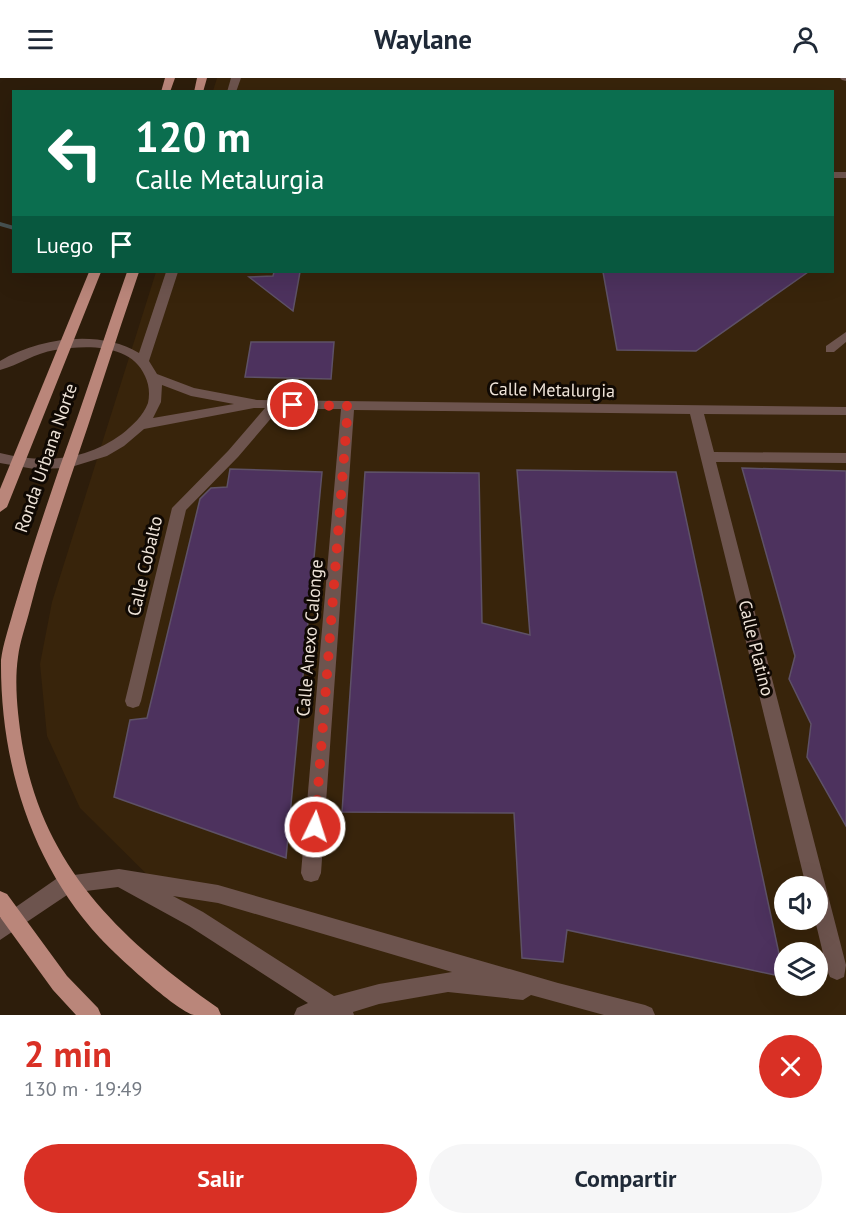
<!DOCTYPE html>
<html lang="es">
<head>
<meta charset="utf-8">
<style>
	body { margin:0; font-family:"PT Sans",sans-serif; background:#f6f6f7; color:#1f2937; height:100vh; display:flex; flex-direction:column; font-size:22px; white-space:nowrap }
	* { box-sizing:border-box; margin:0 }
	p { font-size:20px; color:#747a83 }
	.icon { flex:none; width:33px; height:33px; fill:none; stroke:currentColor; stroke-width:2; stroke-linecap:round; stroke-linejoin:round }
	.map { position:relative; height:937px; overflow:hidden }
	.side { display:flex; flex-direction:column; background:#fff; flex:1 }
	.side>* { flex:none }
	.hud { position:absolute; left:12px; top:12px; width:822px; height:183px; border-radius:0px; box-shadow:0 6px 24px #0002; background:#0b6e4f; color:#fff; overflow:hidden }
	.tools { position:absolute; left:774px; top:798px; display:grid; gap:12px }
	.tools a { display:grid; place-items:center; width:54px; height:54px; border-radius:50%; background:#fff; box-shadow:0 6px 24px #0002; font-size:30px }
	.pin { position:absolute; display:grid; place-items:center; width:51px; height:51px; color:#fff; margin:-26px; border:3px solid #fff; border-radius:50%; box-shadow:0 2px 6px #0007 }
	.me { position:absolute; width:66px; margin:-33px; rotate:4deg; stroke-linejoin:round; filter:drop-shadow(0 0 4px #0008) }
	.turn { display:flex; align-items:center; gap:21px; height:126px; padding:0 24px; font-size:27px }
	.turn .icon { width:78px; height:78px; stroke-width:2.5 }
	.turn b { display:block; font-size:42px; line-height:51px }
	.then { display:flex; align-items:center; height:57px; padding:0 24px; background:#0003; gap:12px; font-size:22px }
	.round { display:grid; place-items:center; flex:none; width:63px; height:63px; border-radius:32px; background:#f6f6f7 }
	.head { display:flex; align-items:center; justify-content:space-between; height:102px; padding:0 24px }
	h1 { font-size:36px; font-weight:600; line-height:45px; color:#d93025 }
	.cta { display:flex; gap:12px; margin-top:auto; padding:12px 24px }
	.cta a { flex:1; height:69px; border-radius:36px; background:#d93025; color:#fff; font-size:24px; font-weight:600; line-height:69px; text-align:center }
	.cta a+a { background:#f6f6f7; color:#1f2937 }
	header { display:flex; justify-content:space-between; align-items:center; height:78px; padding:0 24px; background:#fff; font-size:27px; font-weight:600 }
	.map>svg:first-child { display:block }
	.built { fill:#38240b; fill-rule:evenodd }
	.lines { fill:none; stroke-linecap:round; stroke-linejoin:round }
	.stream { fill:#485353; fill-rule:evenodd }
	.building { fill:#4d325e; stroke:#5e5167; stroke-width:1.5 }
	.minor { fill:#6d544e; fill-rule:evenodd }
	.major { fill:#ba867a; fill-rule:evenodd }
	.route { stroke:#d93025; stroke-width:10; stroke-dasharray:0 18 }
	.labels { text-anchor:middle; stroke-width:6; stroke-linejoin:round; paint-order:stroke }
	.street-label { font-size:18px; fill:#efe4d9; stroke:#100903 }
</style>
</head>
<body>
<header><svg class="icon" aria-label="menu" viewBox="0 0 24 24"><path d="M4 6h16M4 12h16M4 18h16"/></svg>Waylane<svg class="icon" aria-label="person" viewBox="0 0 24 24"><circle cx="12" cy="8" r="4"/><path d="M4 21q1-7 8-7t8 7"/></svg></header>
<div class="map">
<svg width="846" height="937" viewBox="0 0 846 937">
	<rect width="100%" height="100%" fill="#2d1d0b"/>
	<!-- built -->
	<path class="built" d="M217,0H846V937H328L218,867L80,730L47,658L40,586L52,524L156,194H832V14L213,13ZM784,808H818V842H784ZM784,874H818V908H784Z"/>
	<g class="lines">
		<!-- stream -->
		<polygon class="stream" points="0,144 14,148 14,152 0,148"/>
	</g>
	<!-- building -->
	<g class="building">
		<polygon points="274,194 300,194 293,233 249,199 273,198"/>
		<polygon points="603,194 808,194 696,273 617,272"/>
		<polygon points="251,264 334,264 331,301 245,299"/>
		<polygon points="742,390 846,393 846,748 807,679 811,646 789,601 795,578"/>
		<polygon points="230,391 322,394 286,780 114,719 130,642 147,640 200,421 211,410 227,409"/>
		<polygon points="517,392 676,394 784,899 567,852 563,884 522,880 514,735 342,734 365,394 479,395 482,545 530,557"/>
	</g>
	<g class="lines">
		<!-- minor -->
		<g class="minor">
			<polygon points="231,0 241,0 236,14 227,14"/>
			<polygon points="840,0 846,0 846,3 842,2"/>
			<rect x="832" y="94" width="14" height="6"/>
			<path d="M166,194H178L149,283L157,296L194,310L257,322L846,329V337L704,336L714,374L846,375V385L716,384L846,887L844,899L837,902L830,899L827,892L815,842H818V808H806L690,336L354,332L321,795L318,802L311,804L304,802L301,795L341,331H279L238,379L186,432L141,623L139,628L133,630L127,628L125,623L172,430L228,373L265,330H254L144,351L124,368L107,378L68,390L34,391L0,385V375C43,386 86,383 122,356C132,348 143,338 148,325C150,316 149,306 145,298C131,265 85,267 55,272C35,275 19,287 0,292V283C39,260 99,251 139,275ZM162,307L191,318L234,326L153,340L161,324Z"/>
			<polygon points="846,254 846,264 834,274 826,274 826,268"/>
			<path d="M119,791L218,807L558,905L645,927L652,930L655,937H604L531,917L523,922L448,914L379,926L353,934L354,937H294L297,930L308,925L189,848L118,809L70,815L0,862V840L59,799ZM173,818L218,825L452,894L379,906L334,918L203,834Z"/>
		</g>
		<!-- major -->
		<g class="major">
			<polygon points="165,0 175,0 170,14 161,14"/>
			<polygon points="197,0 207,0 203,14 194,14"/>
			<polygon points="89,194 101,194 7,429 0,434 0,411"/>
			<path d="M127,194H139C115,263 94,332 70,401C56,444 41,487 30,531C26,547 20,563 18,579C14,607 18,638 22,665C43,789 120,861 218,930L221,937C213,937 202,937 194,937C176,933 115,876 100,860C31,785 0,684 1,582C3,566 9,549 13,534C27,486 43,438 59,391C83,326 104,259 127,194Z"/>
			<polygon points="0,813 7,816 67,898 98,930 101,937 76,937 53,912 0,839"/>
		</g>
	</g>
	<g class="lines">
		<!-- route -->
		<polyline class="route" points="293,327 348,328 315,749"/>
	</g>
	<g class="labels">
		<!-- street labels -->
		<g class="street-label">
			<text transform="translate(552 312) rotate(1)" y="6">Calle Metalurgia</text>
			<text transform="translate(46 380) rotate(-71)" y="6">Ronda Urbana Norte</text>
			<text transform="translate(145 488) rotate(-77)" y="6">Calle Cobalto</text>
			<text transform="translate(310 560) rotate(-85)" y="6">Calle Anexo Calonge</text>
			<text transform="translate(756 570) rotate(76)" y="6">Calle Platino</text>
		</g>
	</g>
</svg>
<div class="tools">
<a><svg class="icon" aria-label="sound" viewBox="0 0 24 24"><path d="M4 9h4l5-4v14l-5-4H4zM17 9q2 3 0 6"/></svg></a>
<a><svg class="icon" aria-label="layers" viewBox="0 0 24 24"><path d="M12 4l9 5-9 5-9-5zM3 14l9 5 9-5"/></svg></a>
</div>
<div class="pin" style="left:293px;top:327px;background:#d93025"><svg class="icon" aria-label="arrive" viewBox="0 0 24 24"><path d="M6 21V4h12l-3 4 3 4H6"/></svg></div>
<svg class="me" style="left:315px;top:749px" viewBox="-20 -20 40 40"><circle r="17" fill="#d93025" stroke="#fff" stroke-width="3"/><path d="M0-11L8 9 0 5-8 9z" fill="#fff"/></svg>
<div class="hud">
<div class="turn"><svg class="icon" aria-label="left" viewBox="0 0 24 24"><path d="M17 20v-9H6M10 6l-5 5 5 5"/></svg><div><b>120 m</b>Calle Metalurgia</div></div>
<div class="then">Luego<svg class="icon" aria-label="arrive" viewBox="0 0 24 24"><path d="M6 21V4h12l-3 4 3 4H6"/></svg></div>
</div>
</div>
<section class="side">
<div class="head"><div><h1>2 min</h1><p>130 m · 19:49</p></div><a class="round" style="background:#d93025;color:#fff"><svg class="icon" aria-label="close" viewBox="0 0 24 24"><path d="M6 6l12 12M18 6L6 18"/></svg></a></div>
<div class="cta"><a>Salir</a><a>Compartir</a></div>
</section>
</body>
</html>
